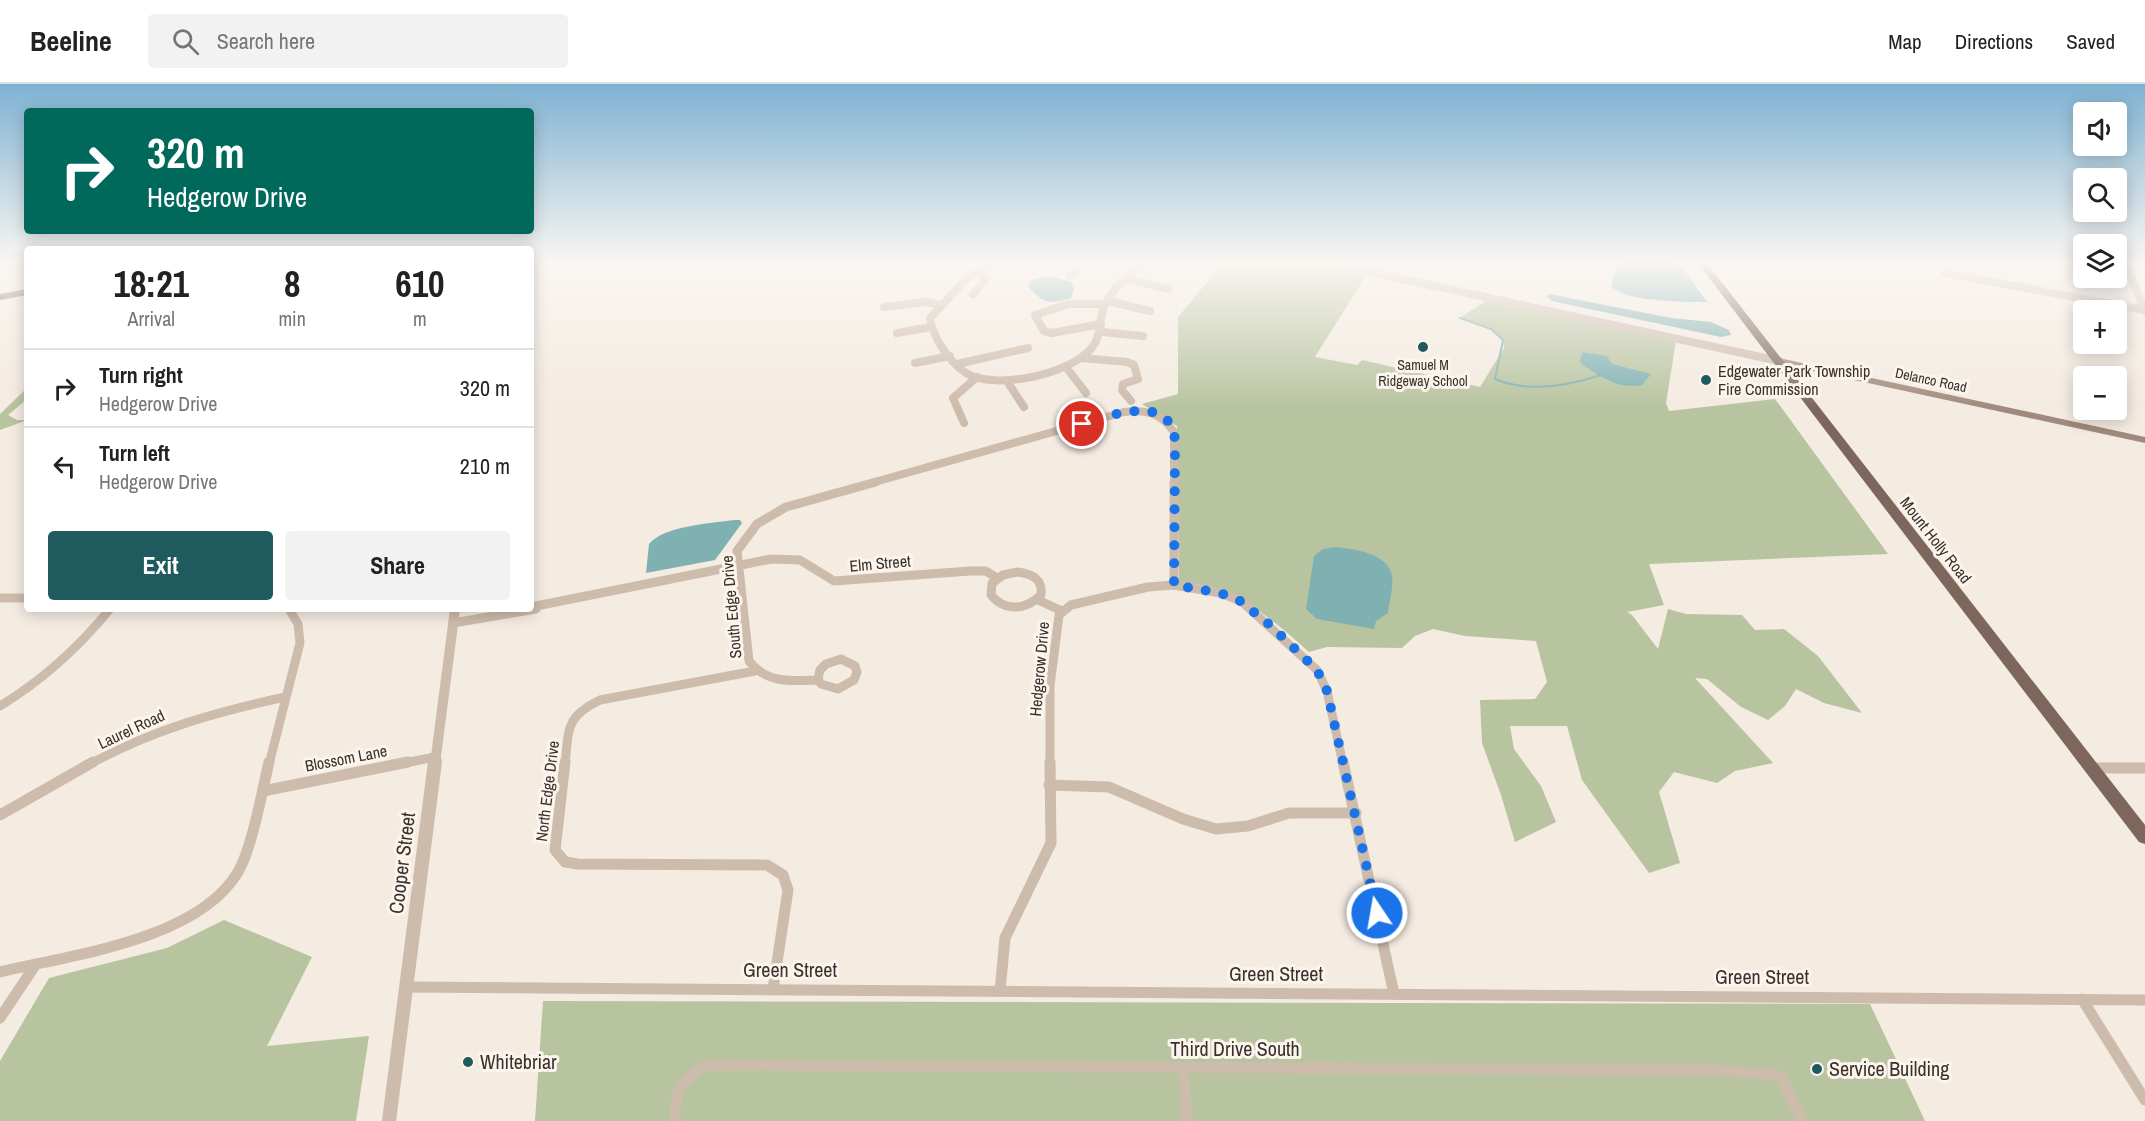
<!DOCTYPE html>
<html lang="en">
<head>
<meta charset="utf-8">
<style>
	body { margin:0; font-family:"Archivo Narrow",sans-serif; background:#f2f2f2; color:#222; height:100vh; display:flex; flex-direction:column; font-size:22px; white-space:nowrap }
	* { box-sizing:border-box; margin:0 }
	p { font-size:20px; color:#767676 }
	.icon { flex:none; width:33px; height:33px; fill:none; stroke:currentColor; stroke-width:2; stroke-linecap:round; stroke-linejoin:round }
	.map { position:relative; flex:1; overflow:hidden }
	.drawer { position:absolute; left:24px; top:162px; width:510px; height:366px; display:flex; flex-direction:column; background:#fff; border-radius:6px; box-shadow:0 3px 15px #0003 }
	.drawer>* { flex:none }
	.banner { position:absolute; left:24px; top:24px; width:510px; height:126px; border-radius:6px; box-shadow:0 3px 15px #0003; background:#00695c; color:#fff; overflow:hidden }
	.controls { position:absolute; left:2073px; top:18px; display:grid; gap:12px }
	.controls a { display:grid; place-items:center; width:54px; height:54px; border-radius:6px; background:#fff; box-shadow:0 3px 15px #0003; font-size:30px }
	.pin { position:absolute; display:grid; place-items:center; width:51px; height:51px; color:#fff; margin:-26px; border:3px solid #fff; border-radius:50%; box-shadow:0 2px 6px #0007 }
	.me { position:absolute; width:66px; margin:-33px; rotate:348deg; stroke-linejoin:round; filter:drop-shadow(0 0 4px #0008) }
	.turn { display:flex; align-items:center; gap:21px; height:126px; padding:0 24px; font-size:27px }
	.turn .icon { width:78px; height:78px; stroke-width:2.5 }
	.turn b { display:block; font-size:42px; line-height:51px }
	.eta { display:flex; justify-content:space-evenly; align-items:center; height:102px; text-align:center }
	.eta b { font-size:36px; font-weight:700; line-height:42px }
	.button { display:flex; gap:12px; margin-top:auto; padding:12px 24px }
	.button a { flex:1; height:69px; border-radius:6px; background:#1f5a5e; color:#fff; font-size:24px; font-weight:700; line-height:69px; text-align:center }
	.button a+a { background:#f2f2f2; color:#222 }
	ul { padding:0; list-style:none }
	li { display:flex; align-items:center; gap:18px; height:78px; padding:0 24px; border-top:2px solid #e0e0e0 }
	li div { flex:1 }
	li b { display:block; font-size:22px }
	li em { font-style:normal }
	header { display:flex; align-items:center; gap:36px; box-sizing:border-box; height:84px; padding:0 30px; background:#fff; border-bottom:2px solid #e0e0e0 }
	header strong { font-size:28px }
	nav { display:flex; gap:33px; margin-inline-start:auto; font-size:21px }
	.search { width:420px; height:54px; background:#f2f2f2; display:flex; align-items:center; gap:15px; box-sizing:border-box; padding:0 21px; border-radius:6px; color:#767676; font-size:22px }
	.map>svg:first-child { display:block }
	.green { fill:#b8c4a0 }
	.water { fill:#7fb0b2 }
	.lines { fill:none; stroke-linecap:round; stroke-linejoin:round }
	.stream { stroke:#7fb0b2; stroke-width:2 }
	.minor-far2 { stroke:#cdbbac; stroke-width:8 }
	.minor-far1 { stroke:#cdbbac; stroke-width:9 }
	.minor { stroke:#cdbbac; stroke-width:11 }
	.tertiary-far2 { stroke:#cdbbac; stroke-width:8 }
	.tertiary-far1 { stroke:#cdbbac; stroke-width:10 }
	.tertiary { stroke:#cdbbac; stroke-width:14 }
	.secondary { fill:#a18a7d; fill-rule:evenodd }
	.primary { fill:#7d675c; fill-rule:evenodd }
	.trunk { fill:#6c584f; fill-rule:evenodd }
	.route { stroke:#1a73e8; stroke-width:10; stroke-dasharray:0 18 }
	.poi-dot { fill:#1f5a5e; stroke:#fbf5ee; stroke-width:2 }
	.labels { text-anchor:middle; stroke-width:6; stroke-linejoin:round; paint-order:stroke }
	.far-poi-label { font-size:14px; fill:#3b302b; stroke:#fbf5ee }
	.far-street-label { font-size:14px; fill:#3b302b; stroke:#fbf5ee }
	.poi-label { font-size:16px; fill:#3b302b; stroke:#fbf5ee; text-anchor:start }
	.street-label { font-size:16px; fill:#3b302b; stroke:#fbf5ee }
	.near-street-label { font-size:20px; fill:#3b302b; stroke:#fbf5ee }
	.near-poi-label { font-size:20px; fill:#3b302b; stroke:#fbf5ee; text-anchor:start }
</style>
</head>
<body>
<header>
<strong>Beeline</strong>
<div class="search"><svg class="icon" aria-label="search" viewBox="0 0 24 24"><circle cx="10" cy="10" r="6"/><path d="M15 15l6 6"/></svg>Search here</div>
<nav><a>Map</a><a>Directions</a><a>Saved</a></nav>
</header>
<div class="map">
<svg width="2145" height="1037" viewBox="0 0 2145 1037">
	<rect width="100%" height="100%" fill="#f4ebe1"/>
	<!-- green -->
	<g class="green">
		<path d="M1224,178H1308L1365,193L1315,273L1357,281L1362,276L1480,303L1504,264L1503,256L1491,245L1460,234L1487,216L1676,257L1666,319L1669,327L1775,315L1888,470L1649,480L1664,521L1627,528L1632,531L1658,565L1668,525L1686,530L1742,531L1755,546L1784,545L1818,572L1862,629L1824,619L1796,605L1785,622L1768,636L1741,623L1707,595L1695,594L1773,679L1735,687L1717,699L1674,688L1659,708L1680,779L1649,789L1582,696L1567,642H1510L1514,665L1541,702L1556,738L1515,758L1501,711L1482,659L1480,616L1535,615L1547,598L1536,557L1465,552L1433,545L1415,552L1402,564L1327,563L1309,568C1273,536 1231,498 1179,499L1177,342L1142,320L1178,310V233Z"/>
		<polygon points="27,304 27,315 8,331 17,336 27,336 0,346 0,330"/>
		<polygon points="224,836 312,873 267,962 369,952 356,1037 0,1037 0,977 49,894 167,864"/>
		<polygon points="543,917 1870,920 1925,1037 535,1037"/>
	</g>
	<!-- water -->
	<g class="water">
		<path d="M1618,178H1678L1707,218C1686,218 1624,218 1611,202Z"/>
		<path d="M1050,192L1071,198L1074,205L1071,214C1050,221 1042,219 1028,202L1032,196Z"/>
		<polygon points="1549,210 1671,234 1711,238 1729,246 1731,251 1721,253 1552,217 1547,212"/>
		<path d="M1582,268L1607,272L1612,280L1651,290L1642,301C1618,305 1603,294 1583,281L1580,277Z"/>
		<path d="M735,436H740L742,439L715,476L646,489L649,460C664,442 711,439 735,436Z"/>
		<path d="M1336,463C1354,465 1387,469 1392,491C1394,502 1389,518 1388,529L1376,537L1374,545L1317,535L1306,525L1314,472L1323,465Z"/>
	</g>
	<g class="lines">
		<!-- stream -->
		<path class="stream" d="M1460,234L1491,245L1503,256L1495,295C1528,309 1568,302 1601,291"/>
		<!-- minor-far2 -->
		<g class="minor-far2">
			<path d="M994,178L967,194L930,234C933,255 953,284 972,292C1003,304 1067,290 1090,266C1102,254 1098,238 1104,223C1110,207 1130,190 1143,178"/>
			<polyline points="1124,178 1138,182"/>
			<polyline points="1944,189 2145,226"/>
			<polyline points="1070,192 1083,178"/>
			<polyline points="1127,195 1168,205"/>
			<polyline points="973,210 986,195 978,187"/>
			<polyline points="1108,217 1150,227"/>
			<polyline points="884,223 926,218 942,221"/>
			<polyline points="1101,240 1052,249 1044,247 1035,231 1068,220 1104,220"/>
			<polyline points="1102,248 1143,252"/>
			<polyline points="897,249 931,243"/>
			<polyline points="1082,274 1127,278 1134,281 1138,295 1123,300 1122,306 1131,317"/>
			<polyline points="915,279 950,272"/>
			<polyline points="957,280 1028,264"/>
			<polyline points="1066,283 1086,309"/>
			<polyline points="1007,297 1024,323"/>
			<polyline points="964,339 953,314 977,293"/>
			<path d="M871,399L1124,328C1146,325 1161,329 1174,348V399"/>
		</g>
		<!-- minor-far1 -->
		<g class="minor-far1">
			<polyline points="1174,398 1174,501"/>
			<path d="M1018,488C1032,490 1043,495 1041,511C1026,526 1005,528 991,511L992,499L1003,491Z"/>
			<polyline points="0,514 27,514"/>
			<polyline points="1038,516 1062,527"/>
			<polyline points="531,523 771,475 800,476 834,497 970,487 986,487 997,494"/>
			<polyline points="453,539 536,525"/>
			<polygon points="841,575 855,582 857,588 854,596 838,605 821,600 818,595 820,586 826,580"/>
			<path d="M818,596C791,597 767,600 749,577L737,467L757,440L786,423L876,398"/>
			<path d="M0,622C43,596 78,564 110,525"/>
			<path d="M90,680C152,646 216,628 285,613"/>
			<polyline points="269,680 300,559 298,540 289,525"/>
			<polyline points="400,680 435,673"/>
			<path d="M565,680C569,645 565,633 600,616L755,587"/>
			<polyline points="1050,680 1050,602 1059,531 1071,521 1148,503 1174,501 1220,509 1241,517 1317,586 1327,607 1343,680"/>
		</g>
		<!-- minor -->
		<g class="minor">
			<polyline points="565,678 555,766 565,778 578,780 767,781 783,791 788,806 773,905"/>
			<polyline points="1343,678 1394,910"/>
			<polyline points="2091,684 2145,684"/>
			<polyline points="1049,701 1109,703 1183,735 1216,745 1248,742 1289,729 1356,729"/>
			<polyline points="263,707 408,678"/>
			<polyline points="0,731 93,678"/>
			<path d="M0,888C71,871 198,856 238,788C252,764 262,708 269,678"/>
			<polyline points="406,903 2145,916"/>
			<polyline points="1000,907 1005,854 1051,759 1050,678"/>
			<polyline points="2082,915 2145,1016"/>
			<polyline points="0,934 36,880"/>
			<polyline points="1183,984 1187,1037"/>
			<path d="M675,1037C674,1008 682,994 707,981L1707,986L1773,990L1782,994L1802,1037"/>
		</g>
		<!-- tertiary-far2 -->
		<g class="tertiary-far2">
			<polyline points="1324,178 1779,277"/>
			<polyline points="2125,178 2145,227"/>
		</g>
		<!-- tertiary-far1 -->
		<polyline class="tertiary-far1" points="435,680 455,525"/>
		<!-- tertiary -->
		<polyline class="tertiary" points="389,1037 435,678"/>
		<!-- secondary -->
		<polygon class="secondary" points="1779,274 2145,353 2145,359 1776,279 1776,275"/>
		<!-- primary -->
		<polygon class="primary" points="1697,178 1706,178 2145,741 2145,760 2139,758"/>
		<!-- trunk -->
		<polygon class="trunk" points="27,205 27,211 0,216 0,210"/>
	</g>
	<!-- sky -->
	<linearGradient id="sky" x2="0" y2="1"><stop stop-color="#7eb2d2"/><stop offset="0.55" stop-color="#faf6f2"/><stop offset="1" stop-color="#faf6f2" stop-opacity="0"/></linearGradient>
	<rect width="2145" height="324" fill="url(#sky)"/>
	<g class="lines">
		<!-- route -->
		<path class="route" d="M1082,340C1107,333 1163,310 1174,349C1175,354 1175,362 1175,367L1174,501L1220,509L1240,517L1270,541L1317,586L1327,607L1377,829"/>
	</g>
	<!-- markers -->
	<g class="poi-dot">
		<circle cx="1423" cy="263" r="6"/>
		<circle cx="1706" cy="296" r="6"/>
		<circle cx="468" cy="978" r="6"/>
		<circle cx="1817" cy="985" r="6"/>
	</g>
	<g class="labels">
		<!-- far-poi labels -->
		<g class="far-poi-label">
			<text x="1423" y="286">Samuel M<tspan x="1423" dy="16">Ridgeway School</tspan></text>
		</g>
		<!-- far-street labels -->
		<g class="far-street-label">
			<text transform="translate(1931 296) rotate(12)" y="5">Delanco Road</text>
		</g>
		<!-- poi labels -->
		<g class="poi-label">
			<text x="1718" y="293">Edgewater Park Township<tspan x="1718" dy="18">Fire Commission</tspan></text>
		</g>
		<!-- street labels -->
		<g class="street-label">
			<text transform="translate(1936 456) rotate(52)" y="6">Mount Holly Road</text>
			<text transform="translate(880 479) rotate(-5)" y="6">Elm Street</text>
			<text transform="translate(731 523) rotate(-95)" y="6">South Edge Drive</text>
			<text transform="translate(1039 585) rotate(-85)" y="6">Hedgerow Drive</text>
			<text transform="translate(131 645) rotate(-25)" y="6">Laurel Road</text>
			<text transform="translate(346 674) rotate(-11)" y="6">Blossom Lane</text>
			<text transform="translate(547 707) rotate(-83)" y="6">North Edge Drive</text>
		</g>
		<!-- near-street labels -->
		<g class="near-street-label">
			<text transform="translate(402 779) rotate(-83)" y="7">Cooper Street</text>
			<text x="790" y="893">Green Street</text>
			<text x="1276" y="897">Green Street</text>
			<text x="1762" y="900">Green Street</text>
			<text x="1235" y="972">Third Drive South</text>
		</g>
		<!-- near-poi labels -->
		<g class="near-poi-label">
			<text x="480" y="985">Whitebriar</text>
			<text x="1829" y="992">Service Building</text>
		</g>
	</g>
</svg>
<div class="controls">
<a><svg class="icon" aria-label="sound" viewBox="0 0 24 24"><path d="M4 9h4l5-4v14l-5-4H4zM17 9q2 3 0 6"/></svg></a>
<a><svg class="icon" aria-label="search" viewBox="0 0 24 24"><circle cx="10" cy="10" r="6"/><path d="M15 15l6 6"/></svg></a>
<a><svg class="icon" aria-label="layers" viewBox="0 0 24 24"><path d="M12 4l9 5-9 5-9-5zM3 14l9 5 9-5"/></svg></a>
<a>+</a>
<a>−</a>
</div>
<div class="pin" style="left:1082px;top:340px;background:#d93025"><svg class="icon" aria-label="arrive" viewBox="0 0 24 24"><path d="M6 21V4h12l-3 4 3 4H6"/></svg></div>
<svg class="me" style="left:1377px;top:829px" viewBox="-20 -20 40 40"><circle r="17" fill="#1a73e8" stroke="#fff" stroke-width="3"/><path d="M0-11L8 9 0 5-8 9z" fill="#fff"/></svg>
<div class="banner">
<div class="turn"><svg class="icon" aria-label="right" viewBox="0 0 24 24"><path d="M7 20v-9h11M14 6l5 5-5 5"/></svg><div><b>320 m</b>Hedgerow Drive</div></div>
</div>
<section class="drawer">
<div class="eta">
<div><b>18:21</b><p>Arrival</p></div>
<div><b>8</b><p>min</p></div>
<div><b>610</b><p>m</p></div>
</div>
<ul>
<li><svg class="icon" aria-label="right" viewBox="0 0 24 24"><path d="M7 20v-9h11M14 6l5 5-5 5"/></svg><div><b>Turn right</b><p>Hedgerow Drive</p></div><em>320 m</em></li>
<li><svg class="icon" aria-label="left" viewBox="0 0 24 24"><path d="M17 20v-9H6M10 6l-5 5 5 5"/></svg><div><b>Turn left</b><p>Hedgerow Drive</p></div><em>210 m</em></li>
</ul>
<div class="button"><a>Exit</a><a>Share</a></div>
</section>
</div>
</body>
</html>
